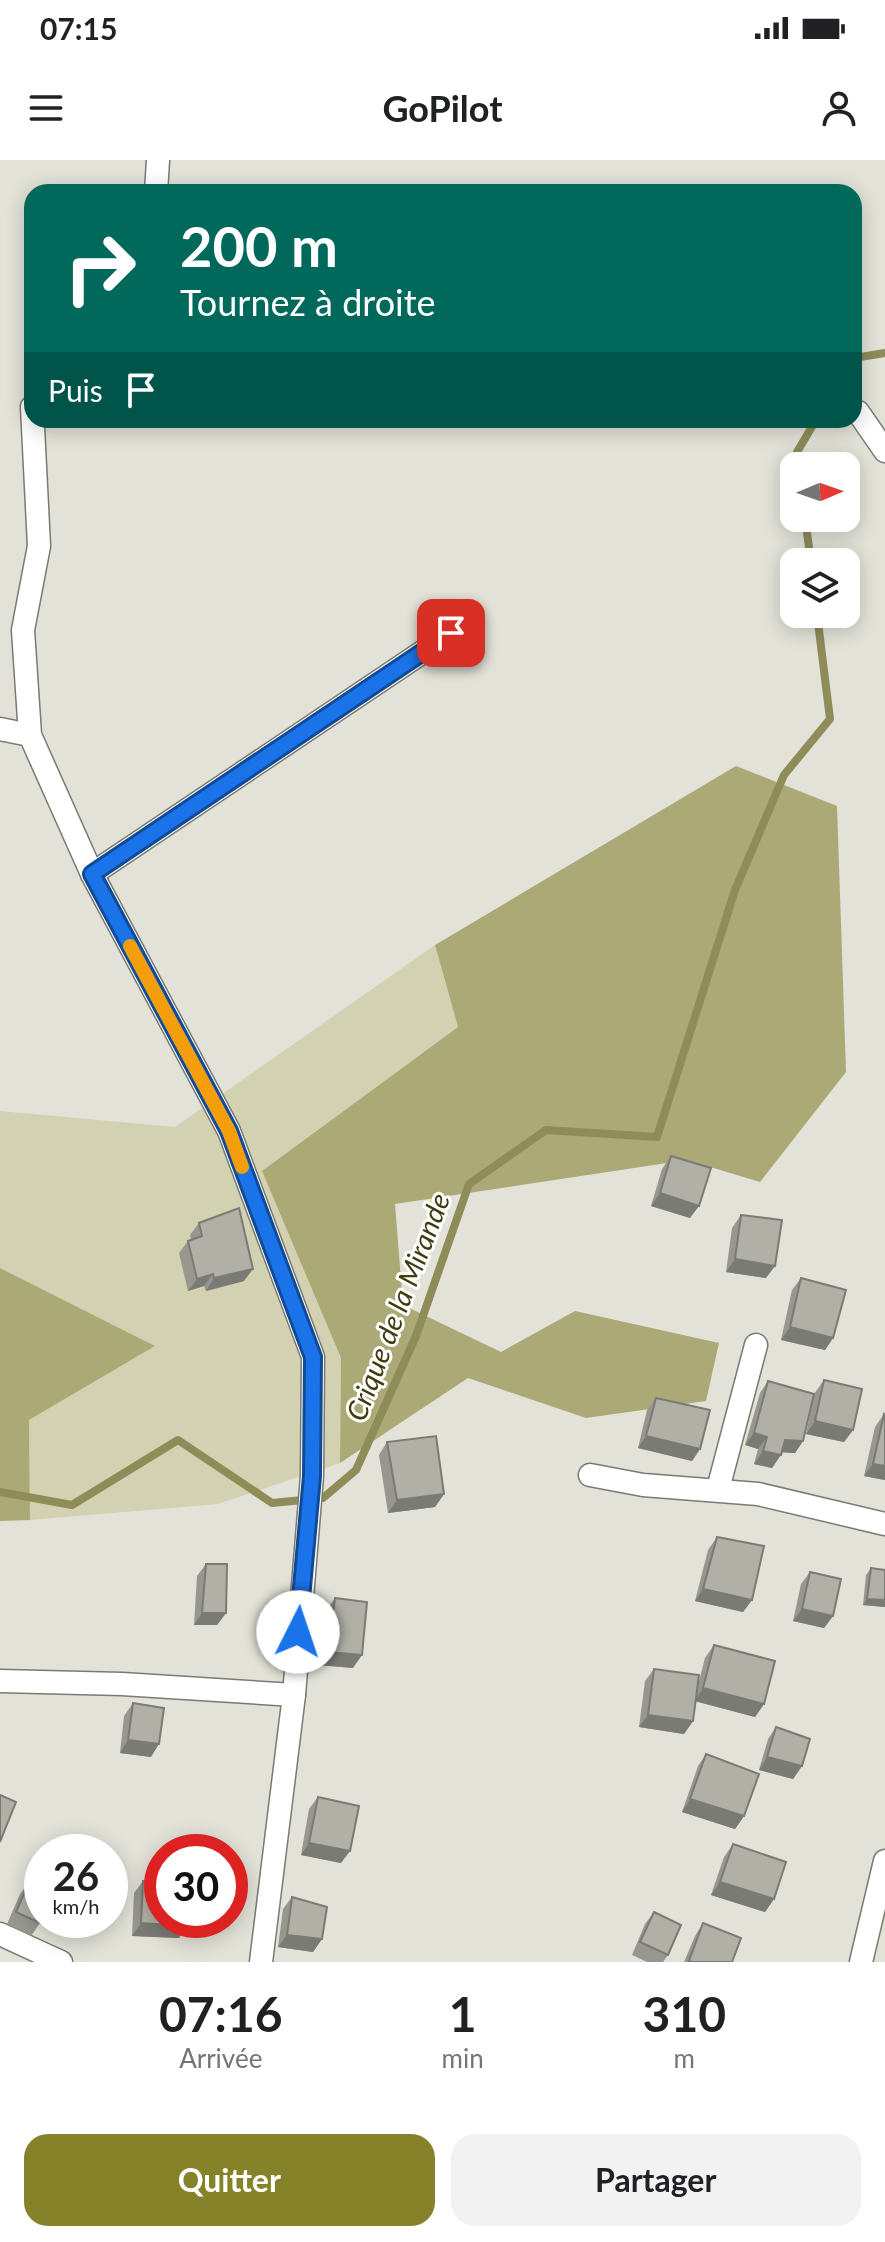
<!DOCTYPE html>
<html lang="fr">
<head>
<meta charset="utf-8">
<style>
	body { margin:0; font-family:Lato,sans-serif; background:#f2f2f2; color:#202124; height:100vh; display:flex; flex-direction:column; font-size:30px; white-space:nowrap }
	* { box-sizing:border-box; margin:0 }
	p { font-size:26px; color:#757577 }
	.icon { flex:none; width:44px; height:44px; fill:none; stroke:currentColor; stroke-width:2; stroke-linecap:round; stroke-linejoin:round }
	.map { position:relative; height:1802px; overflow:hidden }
	.details { display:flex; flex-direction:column; background:#fff; flex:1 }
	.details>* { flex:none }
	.banner { position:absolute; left:24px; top:24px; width:838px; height:244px; border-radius:24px; box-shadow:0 4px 20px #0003; background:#00695c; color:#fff; overflow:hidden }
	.needle { width:52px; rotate:88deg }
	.tools { position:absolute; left:780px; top:292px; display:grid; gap:16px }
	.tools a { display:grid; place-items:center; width:80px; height:80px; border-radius:16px; background:#fff; box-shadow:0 4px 20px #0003; font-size:40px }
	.speed { position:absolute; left:24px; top:1674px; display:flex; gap:16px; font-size:40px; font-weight:700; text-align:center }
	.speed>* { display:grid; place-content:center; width:104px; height:104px; border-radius:50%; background:#fff; box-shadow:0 4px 20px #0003; line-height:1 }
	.speed small { font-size:20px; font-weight:400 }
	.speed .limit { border:12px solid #d22; background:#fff; color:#111 }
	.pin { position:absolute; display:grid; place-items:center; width:68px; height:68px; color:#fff; margin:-34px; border-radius:16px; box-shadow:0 4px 12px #0006 }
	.me { position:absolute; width:88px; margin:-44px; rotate:4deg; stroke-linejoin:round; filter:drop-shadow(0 0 6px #0008) }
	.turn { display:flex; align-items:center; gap:28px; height:168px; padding:0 24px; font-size:36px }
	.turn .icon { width:104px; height:104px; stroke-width:2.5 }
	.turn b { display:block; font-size:56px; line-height:68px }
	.then { display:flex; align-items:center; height:76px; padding:0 24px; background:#0003; gap:16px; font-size:30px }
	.eta { display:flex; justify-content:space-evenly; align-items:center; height:136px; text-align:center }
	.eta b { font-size:48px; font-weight:700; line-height:56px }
	.primary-button { display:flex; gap:16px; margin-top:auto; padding:16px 24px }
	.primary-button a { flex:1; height:92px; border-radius:24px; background:#86822a; color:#fff; font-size:32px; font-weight:700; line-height:92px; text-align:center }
	.primary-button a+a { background:#f2f2f2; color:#202124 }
	.status { display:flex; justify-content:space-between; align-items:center; height:56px; padding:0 40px; background:#fff; direction:ltr }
	.status svg { height:22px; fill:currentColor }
	header { display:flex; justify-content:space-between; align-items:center; height:104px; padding:0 24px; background:#fff; font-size:36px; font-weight:700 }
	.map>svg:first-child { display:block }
	.green { fill:#d2d1b1 }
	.forest { fill:#aba975 }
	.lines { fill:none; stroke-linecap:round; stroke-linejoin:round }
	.stream { stroke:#8e8c59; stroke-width:8 }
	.minor-casing { stroke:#7a7a72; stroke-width:25 }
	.minor { stroke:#fff; stroke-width:22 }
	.wall { fill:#979790 }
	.shaded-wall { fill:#7b7b75 }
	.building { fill:#b0b0a7; stroke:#7b7b75; stroke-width:2 }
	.route-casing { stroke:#114b97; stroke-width:20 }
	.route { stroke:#1a73e8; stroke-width:14 }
	.slow { stroke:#f59e0b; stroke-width:14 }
	.labels { text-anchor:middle; stroke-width:6; stroke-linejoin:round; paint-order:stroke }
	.water-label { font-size:28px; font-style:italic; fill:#3e3c12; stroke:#fffffe }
</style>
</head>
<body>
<div class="status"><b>07:15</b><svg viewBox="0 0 49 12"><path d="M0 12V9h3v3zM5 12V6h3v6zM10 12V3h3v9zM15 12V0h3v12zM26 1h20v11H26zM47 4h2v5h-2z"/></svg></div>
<header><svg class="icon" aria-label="menu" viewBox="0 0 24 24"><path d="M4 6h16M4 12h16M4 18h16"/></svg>GoPilot<svg class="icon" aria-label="person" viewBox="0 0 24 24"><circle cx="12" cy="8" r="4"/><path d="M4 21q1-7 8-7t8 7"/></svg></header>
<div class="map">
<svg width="885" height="1802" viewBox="0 0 885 1802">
	<rect width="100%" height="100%" fill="#e2e2d8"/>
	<!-- green -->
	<polygon class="green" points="435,785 458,867 262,1011 341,1198 340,1303 218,1344 30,1360 29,1260 155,1186 0,1108 0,951 175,967"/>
	<!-- forest -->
	<g class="forest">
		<polygon points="736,606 837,646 846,912 760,1022 687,1000 395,1044 403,1145 501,1192 575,1151 719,1183 706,1241 586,1258 468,1218 340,1303 341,1198 262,1011 458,867 435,785"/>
		<polygon points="0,1108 155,1186 29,1260 30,1360 0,1361"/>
	</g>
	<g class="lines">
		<!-- stream -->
		<g class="stream">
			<polyline points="854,198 885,193"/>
			<polyline points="799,306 797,292 816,260"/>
			<polyline points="805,358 811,402"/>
			<polyline points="0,1332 72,1345 178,1280 272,1343 323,1338 356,1310 416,1176 469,1024 546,970 657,977 735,730 784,615 830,559 817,454"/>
		</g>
		<!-- minor casing -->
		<g class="minor-casing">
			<g id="minor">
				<polyline points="156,32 158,0"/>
				<polyline points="32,247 39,386 23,470 30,575 92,714 229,971 313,1197 312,1316 294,1535 261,1802"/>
				<polyline points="858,252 885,291"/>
				<polyline points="0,569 30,575"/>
				<polyline points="92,714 451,473"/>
				<polyline points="590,1315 643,1325 758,1334 885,1364"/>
				<polyline points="718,1329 756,1185"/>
				<polyline points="0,1521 122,1524 294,1535"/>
				<polyline points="0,1774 61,1802"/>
				<polyline points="861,1802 885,1701"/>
			</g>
		</g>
		<!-- minor -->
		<use href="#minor" class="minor"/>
	</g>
	<!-- wall -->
	<g class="wall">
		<polygon points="671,996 690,1058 651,1046 662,1009"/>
		<polygon points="741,1055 766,1118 726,1112 732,1068"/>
		<polygon points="199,1063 244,1121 206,1131 204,1126 188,1131 179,1093 188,1081 191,1080 190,1075"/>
		<polygon points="801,1118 833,1178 825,1190 781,1180 792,1130"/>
		<polygon points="824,1220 853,1270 844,1282 806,1274 813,1240 803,1281 795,1293 782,1292 772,1308 754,1304 758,1289 745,1285 760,1233 768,1221 814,1234"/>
		<polygon points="656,1238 700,1289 692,1301 638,1288 647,1250"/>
		<polygon points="884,1254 885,1320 864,1316 875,1267"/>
		<polygon points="387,1282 444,1334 435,1347 388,1353 379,1295"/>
		<polygon points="717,1377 752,1440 743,1452 695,1441 708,1390"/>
		<polygon points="206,1404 226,1453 217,1465 194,1465 197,1416"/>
		<polygon points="871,1408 885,1447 863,1445 866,1415"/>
		<polygon points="810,1412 833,1456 824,1468 793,1461 801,1424"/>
		<polygon points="335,1438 353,1508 319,1505 326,1450"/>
		<polygon points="714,1485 764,1544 755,1557 696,1541 693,1561 684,1574 639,1567 645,1521 654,1509 697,1529 705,1498"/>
		<polygon points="133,1543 151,1597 120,1593 124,1556"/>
		<polygon points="776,1567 802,1606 793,1619 759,1610 768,1579"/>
		<polygon points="706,1594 744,1656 735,1669 682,1652 698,1606"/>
		<polygon points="318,1637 341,1703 301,1695 309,1649"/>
		<polygon points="733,1684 774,1739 765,1752 711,1735 724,1697"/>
		<polygon points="143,1721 187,1766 179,1778 132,1776 134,1733"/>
		<polygon points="29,1722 40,1763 31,1776 7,1764 20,1734"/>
		<polygon points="292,1737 322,1779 313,1792 278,1787 283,1749"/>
		<polygon points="654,1752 668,1795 663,1802 647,1802 632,1795 645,1764"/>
		<polygon points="703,1763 732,1802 684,1802 695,1776"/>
	</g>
	<!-- shaded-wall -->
	<g class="shaded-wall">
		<polygon points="660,1033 699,1046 690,1058 651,1046"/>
		<polygon points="735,1099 775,1106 766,1118 726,1112"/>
		<polygon points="253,1109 244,1121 206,1131 214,1118"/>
		<polygon points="213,1114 204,1126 188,1131 197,1119"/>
		<polygon points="790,1167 833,1178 825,1190 781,1180"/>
		<polygon points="815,1261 853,1270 844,1282 806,1274"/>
		<polygon points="754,1273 767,1277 758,1289 745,1285"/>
		<polygon points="646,1276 700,1289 692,1301 638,1288"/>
		<polygon points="785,1280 803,1281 795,1293 776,1292"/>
		<polygon points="763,1291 781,1295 772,1308 754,1304"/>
		<polygon points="873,1304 885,1306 885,1320 864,1316"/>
		<polygon points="444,1334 435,1347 388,1353 397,1340"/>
		<polygon points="703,1429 752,1440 743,1452 695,1441"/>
		<polygon points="867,1439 885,1440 885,1447 863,1445"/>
		<polygon points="802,1449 833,1456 824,1468 793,1461"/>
		<polygon points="202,1453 226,1453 217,1465 194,1465"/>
		<polygon points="328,1492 362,1495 353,1508 319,1505"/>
		<polygon points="703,1528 764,1544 755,1557 694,1541"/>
		<polygon points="648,1555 693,1561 684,1574 639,1567"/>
		<polygon points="128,1580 159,1584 151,1597 120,1593"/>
		<polygon points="767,1597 802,1606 793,1619 759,1610"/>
		<polygon points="690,1639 744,1656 735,1669 682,1652"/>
		<polygon points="309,1683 350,1691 341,1703 301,1695"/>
		<polygon points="720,1722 774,1739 765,1752 711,1735"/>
		<polygon points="141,1763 187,1766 179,1778 132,1776"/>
		<polygon points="287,1775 322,1779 313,1792 278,1787"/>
	</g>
	<!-- building -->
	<g class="building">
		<polygon points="671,996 711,1008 699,1046 660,1033"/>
		<polygon points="239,1048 253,1109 214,1118 213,1114 197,1119 188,1081 202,1076 199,1063"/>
		<polygon points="741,1055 782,1060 775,1106 735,1099"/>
		<polygon points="801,1118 846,1130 833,1178 790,1167"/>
		<polygon points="824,1220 862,1229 853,1270 815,1261"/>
		<polygon points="768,1221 814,1234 803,1281 785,1280 781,1295 763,1291 767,1277 754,1273"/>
		<polygon points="656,1238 710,1250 700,1289 646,1276"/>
		<polygon points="884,1254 885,1255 885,1306 873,1304"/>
		<polygon points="436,1276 444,1334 397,1340 387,1282"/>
		<polygon points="717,1377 764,1386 752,1440 703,1429"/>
		<polygon points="206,1404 227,1404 226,1453 202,1453"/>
		<polygon points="871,1408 885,1410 885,1440 867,1439"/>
		<polygon points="810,1412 841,1419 833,1456 802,1449"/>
		<polygon points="335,1438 367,1442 362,1495 328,1492"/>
		<polygon points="714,1485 775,1501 764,1544 703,1528"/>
		<polygon points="654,1509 699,1515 693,1561 648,1555"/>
		<polygon points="133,1543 164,1548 159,1584 128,1580"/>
		<polygon points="776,1567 810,1579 802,1606 767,1597"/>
		<polygon points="706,1594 759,1614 744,1656 690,1639"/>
		<polygon points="0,1635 16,1642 0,1682"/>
		<polygon points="318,1637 359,1646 350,1691 309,1683"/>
		<polygon points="733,1684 786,1702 774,1739 720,1722"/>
		<polygon points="143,1721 162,1723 162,1760 188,1760 187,1766 141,1763"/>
		<polygon points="29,1722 42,1727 42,1758 40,1763 16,1752"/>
		<polygon points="292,1737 327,1747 322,1779 287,1775"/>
		<polygon points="654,1752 681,1765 668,1795 640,1782"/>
		<polygon points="703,1763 741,1778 732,1802 692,1802 689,1801"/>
	</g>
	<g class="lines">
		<!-- route casing -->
		<g class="route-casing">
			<polyline id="route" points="298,1472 312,1316 313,1197 229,971 92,714 451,473"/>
		</g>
		<!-- route -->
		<use href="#route" class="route"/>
		<!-- slow -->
		<polyline class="slow" points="130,786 229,971 242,1007"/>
	</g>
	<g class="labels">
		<!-- water labels -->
		<g class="water-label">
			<text transform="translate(398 1147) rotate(-69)" y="10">Crique de la Mirande</text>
		</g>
	</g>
</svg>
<div class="tools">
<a><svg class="needle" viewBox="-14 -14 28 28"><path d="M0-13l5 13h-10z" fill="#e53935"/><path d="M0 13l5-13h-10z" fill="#757577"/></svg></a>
<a><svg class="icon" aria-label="layers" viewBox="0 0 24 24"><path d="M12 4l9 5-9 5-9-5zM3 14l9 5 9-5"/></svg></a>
</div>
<div class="speed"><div>26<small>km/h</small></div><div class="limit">30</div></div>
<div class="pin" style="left:451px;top:473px;background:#d93025"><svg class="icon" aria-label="arrive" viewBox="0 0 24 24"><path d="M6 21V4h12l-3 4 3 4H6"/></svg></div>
<svg class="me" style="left:298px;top:1472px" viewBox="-20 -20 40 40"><circle r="19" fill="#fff"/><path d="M0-13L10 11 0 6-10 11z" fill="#1a73e8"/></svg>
<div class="banner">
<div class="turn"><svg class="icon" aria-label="right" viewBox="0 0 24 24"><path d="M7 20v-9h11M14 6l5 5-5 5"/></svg><div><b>200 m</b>Tournez à droite</div></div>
<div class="then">Puis<svg class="icon" aria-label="arrive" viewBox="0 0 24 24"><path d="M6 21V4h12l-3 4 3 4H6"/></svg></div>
</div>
</div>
<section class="details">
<div class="eta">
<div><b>07:16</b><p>Arrivée</p></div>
<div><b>1</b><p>min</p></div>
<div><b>310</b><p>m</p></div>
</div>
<div class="primary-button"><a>Quitter</a><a>Partager</a></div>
</section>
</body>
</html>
